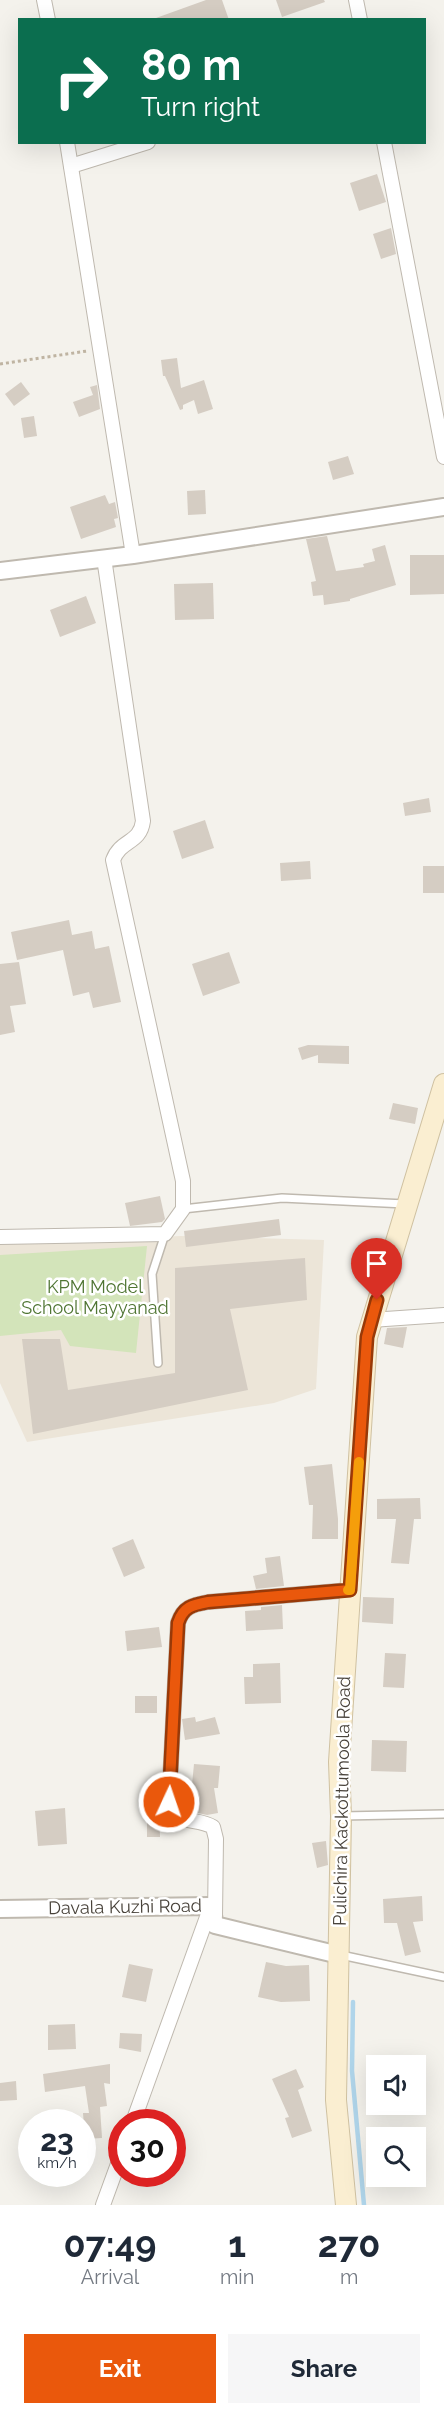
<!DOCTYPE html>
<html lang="en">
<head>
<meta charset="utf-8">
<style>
	body { margin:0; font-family:Raleway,sans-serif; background:#f6f6f7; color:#1f2937; height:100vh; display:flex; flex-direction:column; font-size:22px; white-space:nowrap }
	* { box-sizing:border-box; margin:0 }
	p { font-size:20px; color:#747a83 }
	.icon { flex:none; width:33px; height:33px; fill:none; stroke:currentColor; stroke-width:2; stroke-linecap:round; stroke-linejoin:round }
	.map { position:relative; height:2205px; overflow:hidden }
	.details { display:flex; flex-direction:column; background:#fff; flex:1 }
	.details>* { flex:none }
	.top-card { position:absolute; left:18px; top:18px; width:408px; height:126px; border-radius:0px; box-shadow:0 6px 24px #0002; background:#0b6e4f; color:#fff; overflow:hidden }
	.buttons { position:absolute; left:366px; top:2055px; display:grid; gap:12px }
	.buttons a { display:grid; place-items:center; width:60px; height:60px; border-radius:0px; background:#fff; box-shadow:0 6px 24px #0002; font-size:30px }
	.speed { position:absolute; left:18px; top:2109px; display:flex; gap:12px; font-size:30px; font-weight:700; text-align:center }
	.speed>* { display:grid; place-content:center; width:78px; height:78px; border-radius:50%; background:#fff; box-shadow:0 6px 24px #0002; line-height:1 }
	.speed small { font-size:15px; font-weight:400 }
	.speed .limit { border:9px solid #d22; background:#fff; color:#111 }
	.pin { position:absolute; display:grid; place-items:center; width:51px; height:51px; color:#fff; margin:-62px -26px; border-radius:50% 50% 50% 0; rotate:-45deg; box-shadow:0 0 6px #0007 }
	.pin .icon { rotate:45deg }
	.me { position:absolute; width:66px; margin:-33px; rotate:3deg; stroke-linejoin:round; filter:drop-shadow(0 0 4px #0008) }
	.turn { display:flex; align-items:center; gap:21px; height:126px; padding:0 24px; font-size:27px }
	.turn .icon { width:78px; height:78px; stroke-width:2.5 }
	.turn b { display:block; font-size:42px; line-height:51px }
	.eta { display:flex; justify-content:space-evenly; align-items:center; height:102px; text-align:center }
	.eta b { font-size:36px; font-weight:700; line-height:42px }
	.primary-button { display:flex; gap:12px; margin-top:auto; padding:12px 24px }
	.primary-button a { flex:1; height:69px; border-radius:0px; background:#ea580c; color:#fff; font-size:24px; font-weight:700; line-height:69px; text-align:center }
	.primary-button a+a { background:#f6f6f7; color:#1f2937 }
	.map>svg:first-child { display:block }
	.education { fill:#ece5d8 }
	.green { fill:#d3e4ba }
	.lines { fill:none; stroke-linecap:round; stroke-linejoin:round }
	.stream { stroke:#b0d5ea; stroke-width:4.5 }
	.building { fill:#d5cdc3 }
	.service-casing { stroke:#bfb9af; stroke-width:10 }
	.minor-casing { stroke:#bfb9af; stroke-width:16 }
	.tertiary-casing { stroke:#bfb9af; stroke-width:20 }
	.secondary-casing { stroke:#cfc1a1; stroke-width:22 }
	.path { stroke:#bfb4a2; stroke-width:3; stroke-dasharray:3 3; stroke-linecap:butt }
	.service { stroke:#fff; stroke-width:7 }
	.minor { stroke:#fff; stroke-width:14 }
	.tertiary { stroke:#fff; stroke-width:16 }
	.secondary { stroke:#faeed1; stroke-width:20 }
	.route-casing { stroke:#983908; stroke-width:15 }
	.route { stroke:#ea580c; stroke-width:10 }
	.slow { stroke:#f59e0b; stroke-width:10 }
	.labels { text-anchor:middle; stroke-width:5; stroke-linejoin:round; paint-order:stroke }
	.park-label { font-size:18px; fill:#4f7533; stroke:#fff }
	.street-label { font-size:18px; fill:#48423a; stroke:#fff }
</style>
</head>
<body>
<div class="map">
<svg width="444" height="2205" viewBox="0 0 444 2205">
	<rect width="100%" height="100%" fill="#f4f2ec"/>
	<!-- education -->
	<polygon class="education" points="181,1236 324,1240 316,1389 274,1403 27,1442 0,1383 0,1244"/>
	<!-- green -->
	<polygon class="green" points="147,1246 136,1353 70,1346 61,1330 0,1336 0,1255"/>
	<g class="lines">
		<!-- stream -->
		<polyline class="stream" points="353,2002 352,2071 364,2205"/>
	</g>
	<!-- building -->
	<g class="building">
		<polygon points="206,0 222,0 229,20 156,20 156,18"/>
		<polygon points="276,0 324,0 325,2 282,17"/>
		<polygon points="377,174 386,202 359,211 350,183"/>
		<polygon points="391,228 396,254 381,259 373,234"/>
		<polygon points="177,358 181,388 204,380 213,409 198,414 194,400 183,405 183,409 180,410 165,376 163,376 161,360"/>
		<polygon points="21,382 30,394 14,406 5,394"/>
		<polygon points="97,385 100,409 79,417 73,402 93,395 90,387"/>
		<polygon points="34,416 37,436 24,438 21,418"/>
		<polygon points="348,456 354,474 333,480 328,462"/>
		<polygon points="205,490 206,514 188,515 187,491"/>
		<polygon points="105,495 109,504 115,502 118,518 114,519 116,527 81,539 70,507"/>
		<polygon points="327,536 336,571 364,567 363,564 375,561 372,549 385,545 396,585 350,599 350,601 324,605 323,595 313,596 311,582 316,581 306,539"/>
		<polygon points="410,555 444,555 444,594 410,595"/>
		<polygon points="213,583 214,619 175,620 174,584"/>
		<polygon points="86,596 96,623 60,637 50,610"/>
		<polygon points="429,798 431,812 405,816 403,803"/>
		<polygon points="205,820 214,848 182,859 173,831"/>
		<polygon points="310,861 311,879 281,881 280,863"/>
		<rect x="423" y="866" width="21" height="27"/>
		<polygon points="69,920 72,935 92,931 95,949 109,946 121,1002 93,1008 89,992 73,996 63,950 17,960 11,932"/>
		<polygon points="229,952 240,983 203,996 192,964"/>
		<polygon points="19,962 26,1004 10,1006 15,1032 0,1035 0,964"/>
		<polygon points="308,1045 349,1046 349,1064 318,1063 318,1055 302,1060 298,1048"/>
		<polygon points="393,1103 418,1108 415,1124 389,1119"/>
		<polygon points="160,1196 165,1219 162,1222 130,1226 125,1203"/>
		<polygon points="279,1219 281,1235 186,1247 184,1231"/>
		<polygon points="305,1258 307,1300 230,1309 248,1390 33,1434 22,1339 60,1339 68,1390 175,1373 175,1268"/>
		<polygon points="407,1327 403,1348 384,1344 387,1328"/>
		<polygon points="332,1464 338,1519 338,1539 312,1539 313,1505 309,1505 304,1467"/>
		<polygon points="420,1498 421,1519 414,1519 409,1564 391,1563 396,1519 377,1519 377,1499"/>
		<polygon points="133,1539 145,1568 124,1577 112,1548"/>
		<polygon points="280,1556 284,1586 256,1589 253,1576 267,1573 265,1558"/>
		<polygon points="363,1597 394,1598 393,1624 362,1622"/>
		<polygon points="282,1605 283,1629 246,1631 245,1611 261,1610 261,1607"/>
		<polygon points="159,1627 162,1647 127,1651 125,1631"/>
		<polygon points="385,1653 406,1654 404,1688 383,1687"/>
		<polygon points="280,1663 281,1703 245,1704 244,1677 253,1677 253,1664"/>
		<rect x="135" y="1696" width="22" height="17"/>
		<polygon points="195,1717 196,1722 215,1717 220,1734 185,1740 182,1719"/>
		<polygon points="372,1740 407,1741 406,1772 371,1771"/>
		<polygon points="194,1764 220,1766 218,1788 214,1788 218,1813 207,1815 190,1811 187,1796 191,1795"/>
		<polygon points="65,1808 67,1844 38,1846 35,1811"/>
		<polygon points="147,1811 159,1811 160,1837 147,1837"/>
		<polygon points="326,1841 328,1865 317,1868 312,1843"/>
		<polygon points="422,1896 423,1921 413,1922 421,1952 405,1956 397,1923 384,1923 383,1899"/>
		<polygon points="266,1962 286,1966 309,1965 310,2001 281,2002 258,1997"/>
		<polygon points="129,1964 153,1969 146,2002 122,1997"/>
		<polygon points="75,2024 76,2049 48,2050 48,2025"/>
		<polygon points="120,2033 142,2034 141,2052 119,2048"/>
		<polygon points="110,2064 110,2084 104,2083 107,2106 100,2107 102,2138 85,2139 83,2113 89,2113 85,2086 45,2092 43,2074"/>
		<polygon points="296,2069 304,2087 298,2090 312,2131 292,2138 285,2118 289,2117 272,2079"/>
		<polygon points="16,2081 17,2100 0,2101 0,2083"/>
	</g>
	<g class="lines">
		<!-- service casing -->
		<g class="service-casing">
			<g id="service">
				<polyline points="183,1209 282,1198 405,1204"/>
				<polyline points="158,1363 152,1274 165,1234"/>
				<polyline points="342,1816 444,1814"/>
				<polyline points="341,1955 444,1977"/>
			</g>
		</g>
		<!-- minor casing -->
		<g class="minor-casing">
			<g id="minor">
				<polyline points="44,0 48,20"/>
				<polyline points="356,0 360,20"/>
				<polyline points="67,142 133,555"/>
				<polyline points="384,142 444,457"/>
				<polyline points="71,166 148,142"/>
				<path d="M0,1237L165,1234L183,1209V1181L113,860C121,839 140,844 143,821L104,558"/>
				<polyline points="371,1320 444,1315"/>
				<path d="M215,1916L216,1839L213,1827C200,1819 184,1823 171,1813L169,1802L178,1623C183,1607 192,1605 208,1602L350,1590"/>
				<polyline points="133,2122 211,1906"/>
				<polyline points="103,2205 122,2153"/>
			</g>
		</g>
		<!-- tertiary casing -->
		<g class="tertiary-casing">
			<g id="tertiary">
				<polyline points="0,571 133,555 444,507"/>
				<polyline points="0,1909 211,1906 215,1925 339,1955"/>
			</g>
		</g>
		<!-- secondary casing -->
		<g class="secondary-casing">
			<polyline id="secondary" points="346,2205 336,2100 341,1816 339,1762 367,1337 444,1084"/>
		</g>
		<!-- path -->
		<polyline class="path" points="0,364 87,351"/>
		<!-- service -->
		<use href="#service" class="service"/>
		<!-- minor -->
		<use href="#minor" class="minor"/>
		<!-- tertiary -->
		<use href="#tertiary" class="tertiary"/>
		<!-- secondary -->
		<use href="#secondary" class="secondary"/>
	</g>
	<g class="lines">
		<!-- route casing -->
		<g class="route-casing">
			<path id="route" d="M169,1802L178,1623C183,1607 192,1605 208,1602L350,1590L367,1337L377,1300"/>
		</g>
		<!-- route -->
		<use href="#route" class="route"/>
		<!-- slow -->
		<polyline class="slow" points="348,1590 350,1590 359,1462"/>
	</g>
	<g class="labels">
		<!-- park labels -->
		<g class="park-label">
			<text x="95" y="1293">KPM Model<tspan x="95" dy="21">School Mayyanad</tspan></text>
		</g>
		<!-- street labels -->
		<g class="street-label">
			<text transform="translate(342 1801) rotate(-89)" y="6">Pulichira Kackottumoola Road</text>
			<text transform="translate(125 1907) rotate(-1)" y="6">Davala Kuzhi Road</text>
		</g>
	</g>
</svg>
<div class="buttons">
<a><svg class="icon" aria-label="sound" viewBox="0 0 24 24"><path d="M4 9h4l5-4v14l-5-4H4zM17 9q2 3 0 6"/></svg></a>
<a><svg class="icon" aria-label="search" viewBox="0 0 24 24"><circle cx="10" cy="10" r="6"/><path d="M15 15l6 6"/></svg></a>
</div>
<div class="speed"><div>23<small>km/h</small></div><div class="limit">30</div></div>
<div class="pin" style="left:377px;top:1300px;background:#d93025"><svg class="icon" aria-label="arrive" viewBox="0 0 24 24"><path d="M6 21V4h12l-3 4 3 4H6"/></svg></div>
<svg class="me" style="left:169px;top:1802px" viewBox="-20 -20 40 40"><circle r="17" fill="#ea580c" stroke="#fff" stroke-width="3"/><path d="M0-11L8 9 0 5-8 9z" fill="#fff"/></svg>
<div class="top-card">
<div class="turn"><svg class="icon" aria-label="right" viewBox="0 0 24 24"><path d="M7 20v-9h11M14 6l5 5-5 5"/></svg><div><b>80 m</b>Turn right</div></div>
</div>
</div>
<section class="details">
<div class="eta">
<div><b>07:49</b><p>Arrival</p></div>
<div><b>1</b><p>min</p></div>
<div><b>270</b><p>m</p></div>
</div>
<div class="primary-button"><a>Exit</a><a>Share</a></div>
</section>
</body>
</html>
